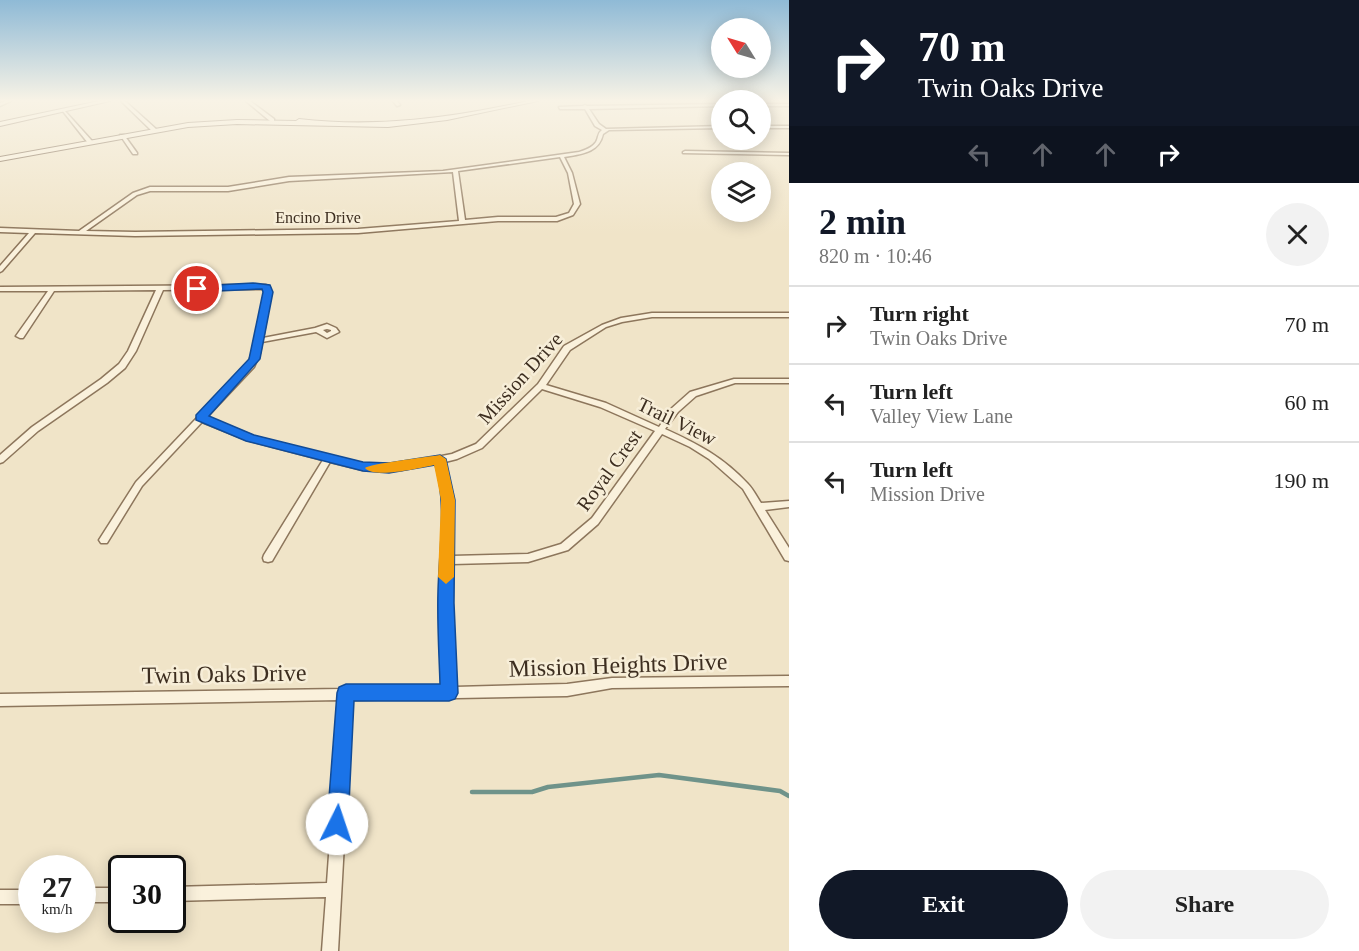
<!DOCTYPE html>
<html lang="en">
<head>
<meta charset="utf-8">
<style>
	body { margin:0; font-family:Georgia,serif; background:#f2f2f2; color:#222; height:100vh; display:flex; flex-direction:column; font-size:22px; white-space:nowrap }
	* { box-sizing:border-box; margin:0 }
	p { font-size:20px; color:#767676 }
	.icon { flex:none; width:33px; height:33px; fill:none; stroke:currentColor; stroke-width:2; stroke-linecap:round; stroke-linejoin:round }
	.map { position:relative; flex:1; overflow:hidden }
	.details { display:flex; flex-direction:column; background:#fff; width:570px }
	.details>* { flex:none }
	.hud { background:#111827; color:#fff; overflow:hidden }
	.needle { width:39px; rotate:307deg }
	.fabs { position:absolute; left:711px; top:18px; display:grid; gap:12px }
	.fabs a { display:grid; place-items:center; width:60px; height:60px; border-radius:50%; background:#fff; box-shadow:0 3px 15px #0003; font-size:30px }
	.speed { position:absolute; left:18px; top:855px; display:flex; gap:12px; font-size:30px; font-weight:700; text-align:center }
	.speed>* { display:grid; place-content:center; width:78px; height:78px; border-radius:50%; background:#fff; box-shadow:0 3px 15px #0003; line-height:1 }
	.speed small { font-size:15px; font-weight:400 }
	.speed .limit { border:3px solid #111; border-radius:9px; background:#fff; color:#111 }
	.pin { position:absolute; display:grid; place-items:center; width:51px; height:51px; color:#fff; margin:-26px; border:3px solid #fff; border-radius:50%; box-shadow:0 2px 6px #0007 }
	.me { position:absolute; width:66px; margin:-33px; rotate:4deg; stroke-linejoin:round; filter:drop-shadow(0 0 4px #0008) }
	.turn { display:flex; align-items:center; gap:21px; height:126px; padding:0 30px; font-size:27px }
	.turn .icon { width:78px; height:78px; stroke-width:2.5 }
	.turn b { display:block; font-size:42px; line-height:51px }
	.lanes { display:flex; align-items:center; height:57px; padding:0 30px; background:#0003; justify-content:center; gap:30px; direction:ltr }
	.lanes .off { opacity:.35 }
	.round { display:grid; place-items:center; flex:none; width:63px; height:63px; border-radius:32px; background:#f2f2f2 }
	.headline { display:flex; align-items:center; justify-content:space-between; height:102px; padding:0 30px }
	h1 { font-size:36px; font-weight:600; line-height:45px; color:#111827 }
	.primary-button { display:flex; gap:12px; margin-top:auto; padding:12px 30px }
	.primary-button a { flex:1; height:69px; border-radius:36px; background:#111827; color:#fff; font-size:24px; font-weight:600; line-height:69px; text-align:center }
	.primary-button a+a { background:#f2f2f2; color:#222 }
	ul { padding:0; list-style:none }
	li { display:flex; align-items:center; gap:18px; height:78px; padding:0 30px; border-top:2px solid #e0e0e0 }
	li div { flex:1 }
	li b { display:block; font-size:22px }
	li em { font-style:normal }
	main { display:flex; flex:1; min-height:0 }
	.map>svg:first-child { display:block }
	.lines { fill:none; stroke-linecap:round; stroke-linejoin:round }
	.stream { stroke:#6f938a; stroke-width:4.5 }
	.street-casing { stroke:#8d765c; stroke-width:3 }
	.secondary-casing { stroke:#6f573f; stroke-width:2 }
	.street { fill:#faf1dc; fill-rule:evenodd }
	.secondary { fill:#faf1dc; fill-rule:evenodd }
	.route { fill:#1a73e8; stroke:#114b97; stroke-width:1.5 }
	.slow { fill:#f59e0b }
	.labels { text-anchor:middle; stroke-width:5; stroke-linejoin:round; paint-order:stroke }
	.far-street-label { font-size:16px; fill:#3d2e20; stroke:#f7eed8 }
	.street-label { font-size:20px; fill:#3d2e20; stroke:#f7eed8 }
	.near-street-label { font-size:24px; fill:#3d2e20; stroke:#f7eed8 }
</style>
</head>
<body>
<main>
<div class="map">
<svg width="789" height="951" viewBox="0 0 789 951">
	<rect width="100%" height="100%" fill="#f0e4c8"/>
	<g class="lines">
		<!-- stream -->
		<polyline class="stream" points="472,792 532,792 548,787 659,775 780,791 789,796"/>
		<!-- street casing -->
		<g class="street-casing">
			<g id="street">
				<polygon points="6,101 11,101 0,106 0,103"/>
				<polygon points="121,101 125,101 156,129 156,131 152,131"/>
				<polygon points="246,101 250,101 274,119 274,121 270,121"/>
				<polygon points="393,101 397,101 400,105 397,106"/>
				<path d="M722,104V106L589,109L599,124L606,129L722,126V128L609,130L603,134C599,153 581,154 564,157L572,173L580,204L573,215L557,221H498L358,233L135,236L35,233L2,271L0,272V266L29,233L0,232V228L79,231L133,193L150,187H228L289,177L443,171L579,152C585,150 592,148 596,142C599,137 597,134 602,130L595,126L585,109H560L559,107L583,106L585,105L587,106ZM560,157L568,173L574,204L569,213L556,217H498L465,220L458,171ZM453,172L459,221L358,229L135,232L86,231L137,195L150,191H228L289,181Z"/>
				<rect x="760" y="104" width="29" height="2"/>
				<polygon points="62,110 64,110 92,141 92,143 88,143"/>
				<rect x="760" y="126" width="29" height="2"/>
				<polygon points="120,135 124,135 137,153 137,154 133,154"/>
				<polygon points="685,151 789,153 789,155 683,153 683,152"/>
				<path d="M266,285L268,286L271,292L263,338L315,328L327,324L336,328L339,332L327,338L316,332L262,342L260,353L254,367L207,417L253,436L363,464H401L452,454L476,444L538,384L564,346L602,325L621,318L652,313H789V317H652L622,322L606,327L570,350L546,385L606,403L659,427L672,408L690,392L734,379H789V383H735L696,396L678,412L665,429C698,444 723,457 748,484C753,489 757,497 761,503L789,501V507L765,510L789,548V561L785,560L743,489L709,459L690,447L662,434L598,524L568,550L528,562L452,564L451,603L455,687L567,684L612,678L789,676V686L612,688L567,696L352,700L338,951H322L326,897L172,901V887L327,883L340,700L0,706V694L342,689L346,687L350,689L443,688L441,603L443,500L436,463L401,470H363L330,462L272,561L268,562L264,561L263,558L264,555L323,460L247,440L202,422L142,486L107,543H101L99,540L136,482L248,364L252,353L265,292L264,289L163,290L136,351L125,368L107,383L38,431L3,462L0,463V455L32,427L101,379L119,364L128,351L156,290L54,291L23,338H20L16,336L48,291H0V287ZM327,329L331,330V331L327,333L323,330ZM542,389L600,407L655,431L592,518L561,544L528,554L452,556L453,500L445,462L457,459L482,448Z"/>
				<rect x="82" y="888" width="40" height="14"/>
				<rect x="0" y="890" width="32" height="14"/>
			</g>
		</g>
		<!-- secondary casing -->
		<g class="secondary-casing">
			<g id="secondary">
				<polygon points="99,101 110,101 0,126 0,122"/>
				<path d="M528,101H538L447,120L388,127L237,124L188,127L0,161V157L188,123L237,120L296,121L299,119C377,128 451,118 528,101Z"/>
			</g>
		</g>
		<!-- street -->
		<use href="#street" class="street"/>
		<!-- secondary -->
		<use href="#secondary" class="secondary"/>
	</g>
	<!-- sky -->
	<linearGradient id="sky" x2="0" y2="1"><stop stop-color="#8fbad6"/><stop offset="0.43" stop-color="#f8f3e6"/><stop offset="1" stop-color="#f8f3e6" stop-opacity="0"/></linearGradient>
	<rect width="789" height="234" fill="url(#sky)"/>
	<!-- route -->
	<path class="route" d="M253,283L270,285L273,292L260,359L209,416L254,435L363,462L389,463L440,455L446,459L455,500L454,603L458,693L455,699L449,701H354L348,824L345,832L337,835L330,832L327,824L337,693L339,687L346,684H440C439,653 437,622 438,591C439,550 447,504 435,465L389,473L363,471L246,441L196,420V415L249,359L263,292L262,289L197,292L192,289L197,286Z"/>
	<!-- slow -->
	<path class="slow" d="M440,455L446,459L455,500L454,577L446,584L438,577L441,500L434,465C420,468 374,479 365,468C368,464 428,457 440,455Z"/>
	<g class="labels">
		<!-- far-street labels -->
		<g class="far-street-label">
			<text x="318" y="223">Encino Drive</text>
		</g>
		<!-- street labels -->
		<g class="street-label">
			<text transform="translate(520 378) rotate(-48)" y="7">Mission Drive</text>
			<text transform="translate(677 421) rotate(26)" y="7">Trail View</text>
			<text transform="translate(609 470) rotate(-54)" y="7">Royal Crest</text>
		</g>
		<!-- near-street labels -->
		<g class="near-street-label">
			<text transform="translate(618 665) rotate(-2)" y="8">Mission Heights Drive</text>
			<text transform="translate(224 674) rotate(-1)" y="8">Twin Oaks Drive</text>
		</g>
	</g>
</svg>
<div class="fabs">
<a><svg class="needle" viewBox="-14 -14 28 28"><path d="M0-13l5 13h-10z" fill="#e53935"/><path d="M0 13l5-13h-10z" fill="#767676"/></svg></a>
<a><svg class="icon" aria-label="search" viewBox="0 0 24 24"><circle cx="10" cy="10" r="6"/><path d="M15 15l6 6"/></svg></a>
<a><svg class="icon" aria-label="layers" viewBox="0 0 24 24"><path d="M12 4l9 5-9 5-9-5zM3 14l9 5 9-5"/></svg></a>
</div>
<div class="speed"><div>27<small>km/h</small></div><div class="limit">30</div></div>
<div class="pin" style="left:197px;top:289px;background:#d93025"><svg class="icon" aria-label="arrive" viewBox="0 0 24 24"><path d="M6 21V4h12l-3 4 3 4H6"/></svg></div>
<svg class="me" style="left:337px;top:824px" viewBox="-20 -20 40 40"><circle r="19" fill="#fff"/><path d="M0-13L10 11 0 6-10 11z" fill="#1a73e8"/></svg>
</div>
<section class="details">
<div class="hud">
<div class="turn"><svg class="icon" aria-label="right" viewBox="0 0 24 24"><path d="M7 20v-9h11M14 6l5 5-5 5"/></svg><div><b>70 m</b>Twin Oaks Drive</div></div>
<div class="lanes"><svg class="icon off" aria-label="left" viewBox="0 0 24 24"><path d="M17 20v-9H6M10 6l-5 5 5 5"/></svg><svg class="icon off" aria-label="ahead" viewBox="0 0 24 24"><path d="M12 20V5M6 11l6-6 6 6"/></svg><svg class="icon off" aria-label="ahead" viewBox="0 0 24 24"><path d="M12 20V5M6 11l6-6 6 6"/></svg><svg class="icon" aria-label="right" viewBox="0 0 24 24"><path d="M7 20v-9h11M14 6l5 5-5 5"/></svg></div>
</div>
<div class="headline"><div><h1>2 min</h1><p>820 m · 10:46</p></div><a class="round"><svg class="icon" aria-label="close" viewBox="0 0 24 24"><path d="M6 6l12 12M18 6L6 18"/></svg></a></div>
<ul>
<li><svg class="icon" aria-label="right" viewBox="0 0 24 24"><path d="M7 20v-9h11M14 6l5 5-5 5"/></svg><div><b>Turn right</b><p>Twin Oaks Drive</p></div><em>70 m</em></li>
<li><svg class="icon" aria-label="left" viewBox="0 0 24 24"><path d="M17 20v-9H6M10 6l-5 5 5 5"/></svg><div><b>Turn left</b><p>Valley View Lane</p></div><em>60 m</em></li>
<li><svg class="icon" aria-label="left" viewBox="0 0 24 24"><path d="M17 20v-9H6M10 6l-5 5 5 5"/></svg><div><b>Turn left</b><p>Mission Drive</p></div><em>190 m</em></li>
</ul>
<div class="primary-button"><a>Exit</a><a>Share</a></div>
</section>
</main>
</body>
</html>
